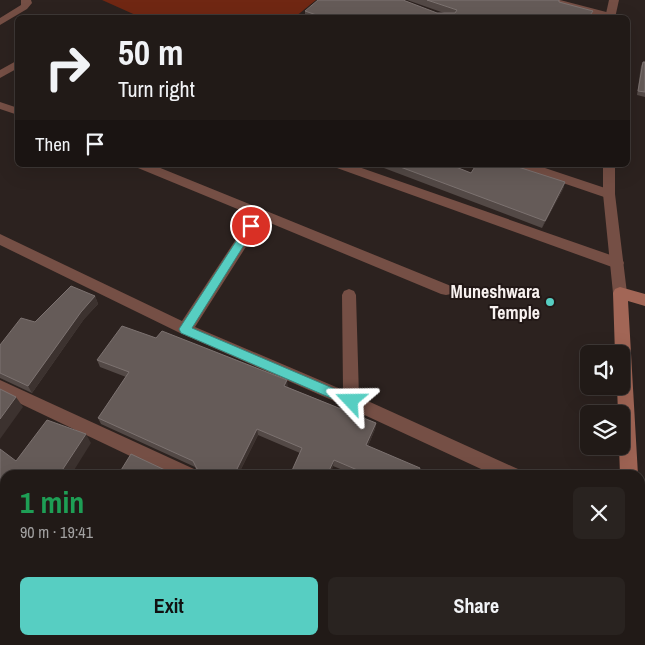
<!DOCTYPE html>
<html lang="en">
<head>
<meta charset="utf-8">
<style>
	body { margin:0; font-family:"Archivo Narrow",sans-serif; background:#292320; color:#f1f3f6; height:100vh; display:flex; flex-direction:column; font-size:19px; white-space:nowrap }
	* { box-sizing:border-box; margin:0 }
	p { font-size:16px; color:#a2a1a1 }
	.icon { flex:none; width:28px; height:28px; fill:none; stroke:currentColor; stroke-width:2; stroke-linecap:round; stroke-linejoin:round }
	.map { position:relative; flex:1; overflow:hidden }
	.sheet { position:absolute; left:0px; top:470px; width:645px; height:175px; display:flex; flex-direction:column; background:#211a17; border-radius:15px 15px 0 0; box-shadow:0 5px 20px #0002,0 0 0 1px #3e3836 }
	.sheet>* { flex:none }
	.guide { position:absolute; left:15px; top:15px; width:615px; height:152px; border-radius:8px; box-shadow:0 5px 20px #0002,0 0 0 1px #3e3836; background:#211a17; color:#f1f3f6; overflow:hidden }
	.tools { position:absolute; left:580px; top:345px; display:grid; gap:10px }
	.tools a { display:grid; place-items:center; width:50px; height:50px; border-radius:8px; background:#211a17; box-shadow:0 5px 20px #0002,0 0 0 1px #3e3836; font-size:25px }
	.pin { position:absolute; display:grid; place-items:center; width:42px; height:42px; color:#fff; margin:-21px; border:2px solid #fff; border-radius:50%; box-shadow:0 1px 5px #0007 }
	.me { position:absolute; width:55px; margin:-28px; rotate:293deg; stroke-linejoin:round; filter:drop-shadow(0 0 4px #0008) }
	.turn { display:flex; align-items:center; gap:18px; height:105px; padding:0 20px; font-size:22px }
	.turn .icon { width:65px; height:65px; stroke-width:2.5 }
	.turn b { display:block; font-size:35px; line-height:42px }
	.then { display:flex; align-items:center; height:48px; padding:0 20px; background:#0003; gap:10px; font-size:19px }
	.round { display:grid; place-items:center; flex:none; width:52px; height:52px; border-radius:8px; background:#292320 }
	.summary { display:flex; align-items:center; justify-content:space-between; height:85px; padding:0 20px }
	h1 { font-size:30px; font-weight:800; line-height:38px; color:#1e9e55 }
	.cta { display:flex; gap:10px; margin-top:auto; padding:10px 20px }
	.cta a { flex:1; height:58px; border-radius:8px; background:#57cec2; color:#111; font-size:20px; font-weight:800; line-height:58px; text-align:center }
	.cta a+a { background:#292320; color:#f1f3f6 }
	.map>svg:first-child { display:block }
	.green { fill:#702713 }
	.lines { fill:none; stroke-linecap:round; stroke-linejoin:round }
	.minor { fill:#754f45; fill-rule:evenodd }
	.tertiary { fill:#754f45; fill-rule:evenodd }
	.secondary { fill:#a26656; fill-rule:evenodd }
	.wall { fill:#534946 }
	.shaded-wall { fill:#3c322f }
	.building { fill:#655b58; stroke:#7c7270 }
	.route { fill:#57cec2; stroke:#39867e }
	.poi-dot { fill:#57cec2; stroke:#221816; stroke-width:2 }
	.labels { text-anchor:middle; stroke-width:4; stroke-linejoin:round; paint-order:stroke }
	.poi-label { font-size:18px; font-weight:bold; fill:#f8f1ef; stroke:#221816; text-anchor:end }
</style>
</head>
<body>
<div class="map">
<svg width="645" height="645" viewBox="0 0 645 645">
	<rect width="100%" height="100%" fill="#2c221f"/>
	<!-- green -->
	<polygon class="green" points="102,0 316,0 295,17 140,17"/>
	<g class="lines">
		<!-- minor -->
		<g class="minor">
			<polygon points="21,0 31,0 32,3 27,9 0,25 0,18 21,5"/>
			<polygon points="544,0 560,0 614,14 615,16 604,18 546,2"/>
			<polygon points="88,14 92,15 93,18 83,18"/>
			<polygon points="18,60 18,68 0,78 0,70"/>
			<polygon points="0,102 18,108 18,115 0,109"/>
			<polygon points="136,165 153,165 451,286 453,290 451,294 446,295 441,294 263,220 195,327 343,390 342,295 344,291 349,289 354,291 356,295 359,397 518,469 521,475 494,475 345,406 180,333 0,245 0,234 182,321 252,215 138,168"/>
			<polygon points="335,165 353,165 622,259 624,263 622,267 617,268 612,267 337,168"/>
			<polygon points="517,165 536,165 614,191 615,194 609,198 604,197 519,168"/>
			<polygon points="0,380 194,469 197,475 170,475 0,394"/>
			<polygon points="0,576 5,578 5,599 0,597"/>
			<polygon points="92,640 120,640 122,645 94,645"/>
			<polygon points="547,640 577,640 579,645 549,645"/>
		</g>
		<!-- tertiary -->
		<g class="tertiary">
			<polygon points="609,0 619,0 615,18 605,18"/>
			<polygon points="603,165 615,165 615,194 627,293 625,297 620,299 615,297 613,293 603,194"/>
		</g>
		<!-- secondary -->
		<g class="secondary">
			<polygon points="620,287 645,294 645,306 628,301 638,475 620,475 619,446 621,446 621,414 618,414 617,386 621,386 621,354 615,354 613,293 615,289"/>
			<polygon points="640,587 645,589 645,637 640,635"/>
			<rect x="610" y="640" width="20" height="5"/>
		</g>
	</g>
	<!-- wall -->
	<g class="wall">
		<polygon points="407,0 558,0 559,2 591,18 305,18 305,11 444,13"/>
		<polygon points="643,62 645,62 645,97 637,95 641,66"/>
		<polygon points="376,165 451,165 471,173 565,182 563,189 542,228"/>
		<polygon points="95,296 98,304 84,319 32,393 0,378 0,345 35,322"/>
		<polygon points="97,360 288,387 287,387 376,423 375,429 368,446 419,474 418,475 355,475 333,466 330,475 290,475 300,453 258,435 238,475 199,475 195,467 101,424 98,418 126,377 100,367"/>
		<polygon points="588,640 606,640 602,643"/>
	</g>
	<!-- shaded-wall -->
	<g class="shaded-wall">
		<polygon points="565,182 563,189 542,228 545,221"/>
		<polygon points="95,296 98,304 84,319 32,393 28,386 81,312"/>
		<polygon points="287,380 288,387 284,392 284,386"/>
		<polygon points="16,397 23,407 0,439 0,419"/>
		<polygon points="376,423 375,429 366,451 366,445"/>
		<polygon points="257,429 258,435 238,475 234,475"/>
		<polygon points="86,434 91,443 71,475 59,475"/>
		<polygon points="334,460 333,466 330,475 327,475"/>
		<polygon points="3,479 5,481 5,496 0,503 0,484"/>
		<polygon points="260,640 263,640 261,645 258,645"/>
	</g>
	<!-- building -->
	<g class="building">
		<polygon points="318,0 403,0 437,13 455,13 457,10 427,0 559,0 559,2 593,11 588,18 325,18 305,11"/>
		<polygon points="643,62 645,62 645,92 638,91"/>
		<polygon points="395,165 451,165 471,173 476,165 512,165 565,182 545,221"/>
		<polygon points="71,286 95,296 81,312 28,386 0,373 0,345 21,318 35,322"/>
		<polygon points="122,326 156,338 162,331 287,380 284,386 376,423 366,445 420,468 417,475 369,475 334,460 327,475 290,475 302,448 257,429 234,475 213,475 197,469 193,461 98,418 129,372 97,360"/>
		<polygon points="0,389 16,397 0,419"/>
		<polygon points="47,420 86,434 59,475 5,475 5,479 3,479 0,484 0,449 16,461"/>
		<polygon points="131,454 167,471 196,471 194,475 118,475"/>
		<polygon points="209,640 260,640 258,645 206,645"/>
		<polygon points="330,640 400,640 408,645 328,645"/>
		<polygon points="7,642 13,645 6,645"/>
	</g>
	<!-- route -->
	<polygon class="route" points="251,222 256,226 192,328 356,398 358,401 356,405 351,407 347,405 181,333 179,329 181,326 248,223"/>
	<!-- markers -->
	<circle class="poi-dot" cx="550" cy="302" r="5"/>
	<g class="labels">
		<!-- poi labels -->
		<g class="poi-label">
			<text x="540" y="298">Muneshwara<tspan x="540" dy="21">Temple</tspan></text>
		</g>
	</g>
</svg>
<div class="tools">
<a><svg class="icon" aria-label="sound" viewBox="0 0 24 24"><path d="M4 9h4l5-4v14l-5-4H4zM17 9q2 3 0 6"/></svg></a>
<a><svg class="icon" aria-label="layers" viewBox="0 0 24 24"><path d="M12 4l9 5-9 5-9-5zM3 14l9 5 9-5"/></svg></a>
</div>
<div class="pin" style="left:251px;top:226px;background:#d93025"><svg class="icon" aria-label="arrive" viewBox="0 0 24 24"><path d="M6 21V4h12l-3 4 3 4H6"/></svg></div>
<svg class="me" style="left:351px;top:401px" viewBox="-20 -20 40 40"><path d="M0-17L14 15 0 8-14 15z" fill="#57cec2" stroke="#fff" stroke-width="4"/></svg>
<div class="guide">
<div class="turn"><svg class="icon" aria-label="right" viewBox="0 0 24 24"><path d="M7 20v-9h11M14 6l5 5-5 5"/></svg><div><b>50 m</b>Turn right</div></div>
<div class="then">Then<svg class="icon" aria-label="arrive" viewBox="0 0 24 24"><path d="M6 21V4h12l-3 4 3 4H6"/></svg></div>
</div>
<section class="sheet">
<div class="summary"><div><h1>1 min</h1><p>90 m · 19:41</p></div><a class="round"><svg class="icon" aria-label="close" viewBox="0 0 24 24"><path d="M6 6l12 12M18 6L6 18"/></svg></a></div>
<div class="cta"><a>Exit</a><a>Share</a></div>
</section>
</div>
</body>
</html>
